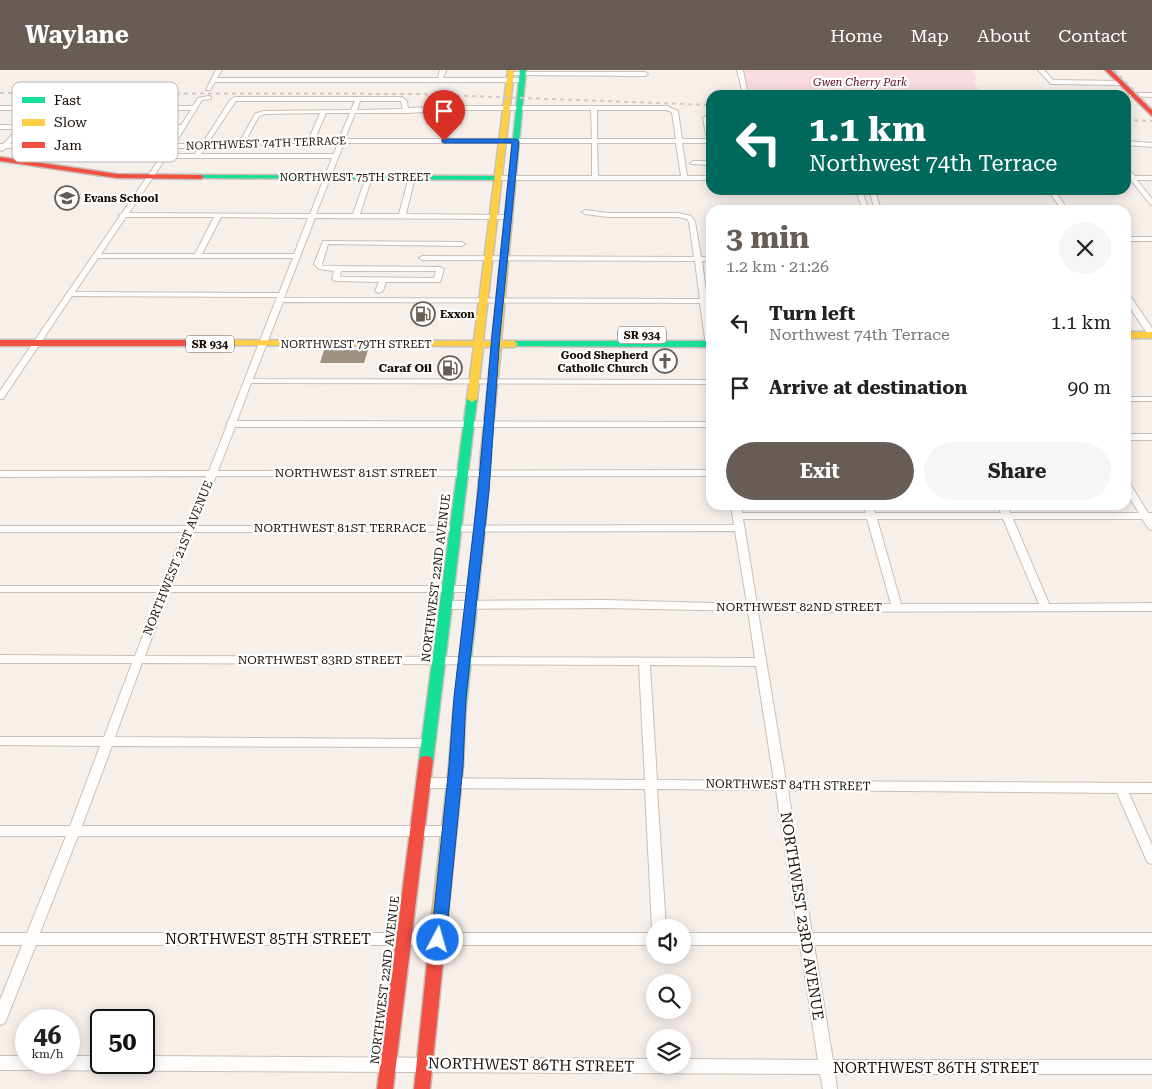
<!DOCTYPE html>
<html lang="en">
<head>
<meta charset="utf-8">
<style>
	body { margin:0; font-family:"Roboto Serif",serif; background:#f6f6f6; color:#222; height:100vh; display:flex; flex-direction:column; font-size:19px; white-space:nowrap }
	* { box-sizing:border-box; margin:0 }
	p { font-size:16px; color:#767676 }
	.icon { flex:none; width:28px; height:28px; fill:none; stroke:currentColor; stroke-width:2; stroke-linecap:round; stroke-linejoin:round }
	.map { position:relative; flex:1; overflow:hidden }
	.drawer { position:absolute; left:706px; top:135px; width:425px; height:305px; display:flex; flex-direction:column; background:#fff; border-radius:15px; box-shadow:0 2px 12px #0003 }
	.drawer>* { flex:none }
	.hud { position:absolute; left:706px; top:20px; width:425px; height:105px; border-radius:15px; box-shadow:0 2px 12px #0003; background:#00695c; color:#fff; overflow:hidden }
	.buttons { position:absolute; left:646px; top:849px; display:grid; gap:10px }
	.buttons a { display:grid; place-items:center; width:45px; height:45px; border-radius:50%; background:#fff; box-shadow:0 2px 12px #0003; font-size:25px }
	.speed { position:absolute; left:15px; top:939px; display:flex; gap:10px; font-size:25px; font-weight:700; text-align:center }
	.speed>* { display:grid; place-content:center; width:65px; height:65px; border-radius:50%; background:#fff; box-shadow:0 2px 12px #0003; line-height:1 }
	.speed small { font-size:12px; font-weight:400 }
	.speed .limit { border:2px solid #111; border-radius:8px; background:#fff; color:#111 }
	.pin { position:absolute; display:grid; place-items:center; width:42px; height:42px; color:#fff; margin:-51px -21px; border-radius:50% 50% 50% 0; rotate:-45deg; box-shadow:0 0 5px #0007 }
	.pin .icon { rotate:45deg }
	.me { position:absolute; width:55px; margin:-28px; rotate:6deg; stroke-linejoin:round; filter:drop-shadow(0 0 4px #0008) }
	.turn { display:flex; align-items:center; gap:18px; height:105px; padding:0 20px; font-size:22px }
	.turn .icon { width:65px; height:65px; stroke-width:2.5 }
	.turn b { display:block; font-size:35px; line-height:42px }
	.round { display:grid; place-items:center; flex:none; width:52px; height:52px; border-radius:26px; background:#f6f6f6 }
	.overview { display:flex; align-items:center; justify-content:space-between; height:85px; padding:0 20px }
	h1 { font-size:30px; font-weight:700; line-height:38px; color:#675d56 }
	.cta { display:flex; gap:10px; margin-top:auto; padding:10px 20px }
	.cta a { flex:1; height:58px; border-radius:30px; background:#675d56; color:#fff; font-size:20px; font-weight:700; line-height:58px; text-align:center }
	.cta a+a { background:#f6f6f6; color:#222 }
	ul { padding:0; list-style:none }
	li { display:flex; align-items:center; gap:15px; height:65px; padding:0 20px }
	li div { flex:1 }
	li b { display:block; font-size:19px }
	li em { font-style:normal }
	header { display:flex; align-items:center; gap:30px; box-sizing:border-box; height:70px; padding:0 25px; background:#675d56; color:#fff }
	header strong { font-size:24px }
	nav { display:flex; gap:28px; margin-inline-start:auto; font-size:18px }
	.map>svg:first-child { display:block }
	.green { fill:#fadce0 }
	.building { fill:#9e9380 }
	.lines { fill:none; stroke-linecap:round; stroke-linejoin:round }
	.street-casing { stroke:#c8bfb8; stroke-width:2 }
	.fast-casing { stroke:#c8bfb8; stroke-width:3 }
	.slow-casing { stroke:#c8bfb8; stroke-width:3 }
	.jam-casing { stroke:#c8bfb8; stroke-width:3 }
	.street { fill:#fefdfc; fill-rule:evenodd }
	.fast { fill:#16e098; fill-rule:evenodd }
	.slow { fill:#ffcf43; fill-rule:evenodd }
	.jam { fill:#f24e42; fill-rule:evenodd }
	.rail { stroke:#cfcdcb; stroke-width:2; stroke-dasharray:4 4; stroke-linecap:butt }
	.route { fill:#1a73e8; stroke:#114b97 }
	.labels { text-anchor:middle; stroke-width:4.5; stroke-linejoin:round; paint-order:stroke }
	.far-park-label { font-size:11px; font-style:italic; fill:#62042c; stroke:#fff }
	.far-street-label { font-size:11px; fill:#1a0f07; stroke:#fff }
	.far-poi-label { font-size:11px; font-weight:bold; fill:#1a0f07; stroke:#fff; text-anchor:start }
	.shield { fill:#fff; stroke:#5f5751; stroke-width:1 }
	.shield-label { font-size:11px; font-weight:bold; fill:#1a0f07 }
	.poi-label { font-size:12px; font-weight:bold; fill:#1a0f07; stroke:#fff; text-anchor:end }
	.street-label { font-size:12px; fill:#1a0f07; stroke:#fff }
	.near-street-label { font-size:15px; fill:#1a0f07; stroke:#fff }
	.key { fill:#fff; stroke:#bab7b5; stroke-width:1 }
	.key-label { font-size:14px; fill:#1a0f07 }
</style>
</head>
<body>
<header>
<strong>Waylane</strong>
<nav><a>Home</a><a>Map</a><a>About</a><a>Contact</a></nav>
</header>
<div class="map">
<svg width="1152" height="1019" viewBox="0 0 1152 1019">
	<rect width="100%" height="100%" fill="#f7efea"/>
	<!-- green -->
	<polygon class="green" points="738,0 971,0 978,10 973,11 983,25 745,25"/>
	<!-- building -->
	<polygon class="building" points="324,280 368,280 364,293 320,293"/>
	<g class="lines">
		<!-- street casing -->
		<g class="street-casing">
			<g id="street">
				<polygon points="216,0 222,0 217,8 438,8 440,0 446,0 443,8 522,8 525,10 522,12 215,12 210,20 206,20"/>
				<polygon points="737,0 743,0 748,25 743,24"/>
				<polygon points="1038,0 1044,0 1053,10 1120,11 1123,13 1120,15 1051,14"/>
				<polygon points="514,2 645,2 648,4 645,6 512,5 511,4"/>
				<polygon points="1132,23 1152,23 1152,27 1130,26 1129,25"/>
				<path d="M209,26L211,27V29L202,30L175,74H202L230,30L235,27H402L407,31L408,38L463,36H667L678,41L682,69H707L703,48L711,42V47L709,48L711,60V75L708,73H682L687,106H711V110H498L495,108L498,106H592V73H344L316,144H353L366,107L369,105L372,107L360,144H399L409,107L412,105L415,107L406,144L508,145L511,147L508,149L315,148L284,228L700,229L695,191L422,190L419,188L422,186L694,187L689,152L687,149L678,147H608L585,144L582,142L585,140L608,143H678L691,146L695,152L701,187H711V191H702L707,229H711V233H708L711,257V285L707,283L700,233L283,232L253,309L711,310V314L251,313L237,351L711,352V357H235L218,401L711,400V406H216L196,456L734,455L731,435H741L742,443H866L863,435H873L875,443H1001L997,435H1007L1010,443H1139L1126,422V411L1129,412L1148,443H1152V460L1149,459L1142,449H1013L1049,534L1152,533V541L758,542L786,711L1152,713V723H1129L1152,775V794L1148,793L1146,789L1117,723L788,720L812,863H1152V875H814L833,990H1152V1004H835L837,1019H823L820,1004L0,1000V986H26V992H69V986H101V992H144V986L655,989V995H682V989L818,990L800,875H682V863H798L776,720L657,719L666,858H655V862L652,858L645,719L424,718L420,716L418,713L420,710L424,708L645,710L639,595L142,593L115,667L429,669L433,670L435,673L433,676L429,677L112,676L82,756H449L453,757L455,761L453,765L449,766H78L40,863H655V875H36L5,953L0,955V930L22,875H0V863H27L66,766H0V756H70L100,676L0,675V667H104L132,593H0V585L135,586L159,522H0V516H161L184,462H0V456H186L206,406L0,407V401H209L227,355L226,354L228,352L277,227L72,226L3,329H0V321L120,146L119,145L122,143L167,78H6L2,81L0,80V74H3L18,59H0V55H21L36,40H0V36H193L198,28ZM236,31H355L351,40L263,41L255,44L239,73L207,74ZM360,31H401L403,39L357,40ZM42,40H191L181,55H28ZM463,40H591L592,69H447L450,57L447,55L444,57L441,69H345L355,43H406ZM597,40H666L672,42L676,69H597ZM320,43L309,69L245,72L259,46L266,44ZM326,43H350L339,69H315ZM24,59H179L169,74H10ZM284,73H338L334,84H201L205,78ZM597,73H676L681,106H598ZM173,78H199L195,84H168ZM166,88H332L310,144L129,143ZM126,147H214L195,184H101ZM221,147L308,148L294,184H202ZM98,188H293L279,223L75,222ZM743,449H867L891,534H757ZM877,449H1003L1039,534H901ZM735,461L747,534L606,530L446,531L441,535L446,539L606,538L748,541L755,588L145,586L169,522H473L478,519L473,516H171L193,462ZM650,595L756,596L774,711L657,710Z"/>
				<polygon points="1126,71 1152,73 1152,77 1126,75"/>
				<polygon points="693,91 711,91 711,95 691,94 690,93"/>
				<polygon points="1127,102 1131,102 1135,106 1152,106 1152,110 1137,110 1152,129 1152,135 1150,134 1131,110 1126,110 1126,106 1128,106"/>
				<polygon points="858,120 864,120 863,124 869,140 863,140 857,124"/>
				<polygon points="869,120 875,120 881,140 875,140"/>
				<polygon points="1048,120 1054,120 1068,140 1062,140"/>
				<rect x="1126" y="167" width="26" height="4"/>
				<path d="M323,171L462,172L465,174L462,176L328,174L322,194L323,196L440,197L444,199L440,212H386L383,221L379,223L375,221L379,212L336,211L332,209L334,201L319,199L314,194ZM341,201H436L434,208L340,207Z"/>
				<polygon points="1126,224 1129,224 1152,258 1152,266 1149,266 1126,232"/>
				<rect x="1126" y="327" width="26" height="4"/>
				<rect x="1126" y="364" width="26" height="6"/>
			</g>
		</g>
		<!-- fast casing -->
		<g class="fast-casing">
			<g id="fast">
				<polygon points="520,0 526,0 519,71 516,73 513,71"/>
				<polygon points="201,105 498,106 501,108 498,110 199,108 199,106"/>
				<polygon points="514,271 711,271 711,277 511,276 510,274"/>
				<polygon points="472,326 477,329 433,691 431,695 426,696 421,695 419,691 467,329"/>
				<polygon points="486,380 491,383 485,458 465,646 463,649 455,649 453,646 475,458 481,383"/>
			</g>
		</g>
		<!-- slow casing -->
		<g class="slow-casing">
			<g id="slow">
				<polygon points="508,0 514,0 483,271 492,271 513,71 516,69 519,71 501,271 514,271 518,274 514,277 501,277 490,385 486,386 481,383 492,277 483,277 477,329 472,332 467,329 474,276 219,275 218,273 222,270 474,271"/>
				<rect x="1126" y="262" width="26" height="6"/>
				<polygon points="459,641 463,643 465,646 463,696 446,863 443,868 438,870 433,868 430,863 449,696 453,646 455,643"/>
			</g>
		</g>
		<!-- jam casing -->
		<g class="jam-casing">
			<g id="jam">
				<polygon points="1105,0 1111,0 1152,40 1152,46"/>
				<polygon points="0,87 117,104 201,105 204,107 201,109 117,108 0,91"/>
				<polygon points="0,270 222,270 226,273 222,276 0,276"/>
				<polygon points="426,686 431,687 433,691 393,1019 377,1019 419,691 421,687"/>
				<polygon points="438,856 443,858 446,863 430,1019 414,1019 430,863 433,858"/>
			</g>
		</g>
		<!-- street -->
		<use href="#street" class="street"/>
		<!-- fast -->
		<use href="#fast" class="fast"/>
		<!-- slow -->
		<use href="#slow" class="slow"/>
		<!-- jam -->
		<use href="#jam" class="jam"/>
		<!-- rail -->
		<g class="rail">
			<polyline points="1114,0 1152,39"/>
			<polyline points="0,23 418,24 711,35"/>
			<polyline points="1126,50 1152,51"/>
		</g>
	</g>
	<!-- route -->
	<polygon class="route" points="442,69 516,69 519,71 500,265 489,421 466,627 463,696 446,870 444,874 438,876 433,874 431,870 449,696 454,627 478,421 492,265 512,73 444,73 442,72"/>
	<!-- icons -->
	<defs>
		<g id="school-ring" transform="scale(1.25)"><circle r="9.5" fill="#fff" stroke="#675d56" stroke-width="1.5"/><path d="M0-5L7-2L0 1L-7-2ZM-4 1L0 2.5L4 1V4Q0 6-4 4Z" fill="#675d56"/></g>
		<g id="fuel-ring" transform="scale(1.25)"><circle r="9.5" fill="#fff" stroke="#675d56" stroke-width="1.5"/><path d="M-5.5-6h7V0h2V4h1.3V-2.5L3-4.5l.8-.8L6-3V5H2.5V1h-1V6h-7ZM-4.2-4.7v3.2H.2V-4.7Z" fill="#675d56"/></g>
		<g id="church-ring" transform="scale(1.25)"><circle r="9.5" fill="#fff" stroke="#675d56" stroke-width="1.5"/><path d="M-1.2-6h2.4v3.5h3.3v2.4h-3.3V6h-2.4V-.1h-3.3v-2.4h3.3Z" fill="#675d56"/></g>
	</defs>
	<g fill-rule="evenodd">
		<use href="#school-ring" x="67" y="128"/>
		<use href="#fuel-ring" x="423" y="244"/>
		<use href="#church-ring" x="665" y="291"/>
		<use href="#fuel-ring" x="450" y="298"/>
	</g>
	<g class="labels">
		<!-- far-park labels -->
		<g class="far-park-label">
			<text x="860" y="16">Gwen Cherry Park</text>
		</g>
		<!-- far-street labels -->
		<g class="far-street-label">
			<text transform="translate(266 73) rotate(-2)" y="4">NORTHWEST 74TH TERRACE</text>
			<text x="355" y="111">NORTHWEST 75TH STREET</text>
			<text x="356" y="278">NORTHWEST 79TH STREET</text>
		</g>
		<!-- far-poi labels -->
		<g class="far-poi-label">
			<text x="84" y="132">Evans School</text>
			<text x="440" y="248">Exxon</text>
			<text x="648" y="289" text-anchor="end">Good Shepherd<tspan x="648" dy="13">Catholic Church</tspan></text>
		</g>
		<!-- shield labels -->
		<g class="shield">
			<rect x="618" y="256.5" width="48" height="17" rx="4"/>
			<rect x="186" y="265.5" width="48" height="17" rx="4"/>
		</g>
		<g class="shield-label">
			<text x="642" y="269">SR 934</text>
			<text x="210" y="278">SR 934</text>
		</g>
		<!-- poi labels -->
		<g class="poi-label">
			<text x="432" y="302">Caraf Oil</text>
		</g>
		<!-- street labels -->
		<g class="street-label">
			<text x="356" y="407">NORTHWEST 81ST STREET</text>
			<text x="340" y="462">NORTHWEST 81ST TERRACE</text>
			<text transform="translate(178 488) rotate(-68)" y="4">NORTHWEST 21ST AVENUE</text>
			<text transform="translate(436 508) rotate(-83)" y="4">NORTHWEST 22ND AVENUE</text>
			<text x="799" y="541">NORTHWEST 82ND STREET</text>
			<text x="320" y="594">NORTHWEST 83RD STREET</text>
			<text transform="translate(788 715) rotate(1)" y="4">NORTHWEST 84TH STREET</text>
			<text transform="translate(385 910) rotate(-83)" y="4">NORTHWEST 22ND AVENUE</text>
		</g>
		<!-- near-street labels -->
		<g class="near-street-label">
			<text transform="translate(802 846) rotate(81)" y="5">NORTHWEST 23RD AVENUE</text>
			<text x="268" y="874">NORTHWEST 85TH STREET</text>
			<text transform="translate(531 995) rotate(1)" y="5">NORTHWEST 86TH STREET</text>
			<text x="936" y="1003">NORTHWEST 86TH STREET</text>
		</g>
	</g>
	<!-- legend -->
	<rect x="12" y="12" width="166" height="80" rx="8" class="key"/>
	<rect x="22" y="27" width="23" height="6" fill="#16e098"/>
	<rect x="22" y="49" width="23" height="7" fill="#ffcf43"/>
	<rect x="22" y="72" width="23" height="6" fill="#f24e42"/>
	<g class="key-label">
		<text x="54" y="35">Fast</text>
		<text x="54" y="57">Slow</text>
		<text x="54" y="80">Jam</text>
	</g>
</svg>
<div class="buttons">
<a><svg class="icon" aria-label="sound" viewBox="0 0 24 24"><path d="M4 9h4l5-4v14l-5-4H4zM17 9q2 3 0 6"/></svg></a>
<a><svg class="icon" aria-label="search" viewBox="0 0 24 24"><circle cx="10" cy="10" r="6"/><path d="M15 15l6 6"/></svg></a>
<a><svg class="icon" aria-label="layers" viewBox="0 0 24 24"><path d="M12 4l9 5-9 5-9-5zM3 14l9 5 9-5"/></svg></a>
</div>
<div class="speed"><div>46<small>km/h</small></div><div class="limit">50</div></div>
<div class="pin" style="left:444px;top:71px;background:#d93025"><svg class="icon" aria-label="arrive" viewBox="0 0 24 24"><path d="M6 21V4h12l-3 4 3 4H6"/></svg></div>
<svg class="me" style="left:438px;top:870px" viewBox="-20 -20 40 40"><circle r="17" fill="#1a73e8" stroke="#fff" stroke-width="3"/><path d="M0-11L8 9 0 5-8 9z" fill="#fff"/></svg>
<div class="hud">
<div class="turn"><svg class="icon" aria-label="left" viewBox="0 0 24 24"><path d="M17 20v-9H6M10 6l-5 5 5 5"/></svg><div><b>1.1 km</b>Northwest 74th Terrace</div></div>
</div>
<section class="drawer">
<div class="overview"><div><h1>3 min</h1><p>1.2 km · 21:26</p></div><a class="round"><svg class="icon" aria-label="close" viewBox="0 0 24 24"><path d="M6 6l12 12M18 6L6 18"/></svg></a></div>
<ul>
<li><svg class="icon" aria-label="left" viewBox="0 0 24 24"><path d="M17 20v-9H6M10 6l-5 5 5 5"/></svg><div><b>Turn left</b><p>Northwest 74th Terrace</p></div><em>1.1 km</em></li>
<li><svg class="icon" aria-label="arrive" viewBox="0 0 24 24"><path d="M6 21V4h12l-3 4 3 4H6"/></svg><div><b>Arrive at destination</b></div><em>90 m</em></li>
</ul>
<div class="cta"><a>Exit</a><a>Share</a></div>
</section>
</div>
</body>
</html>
